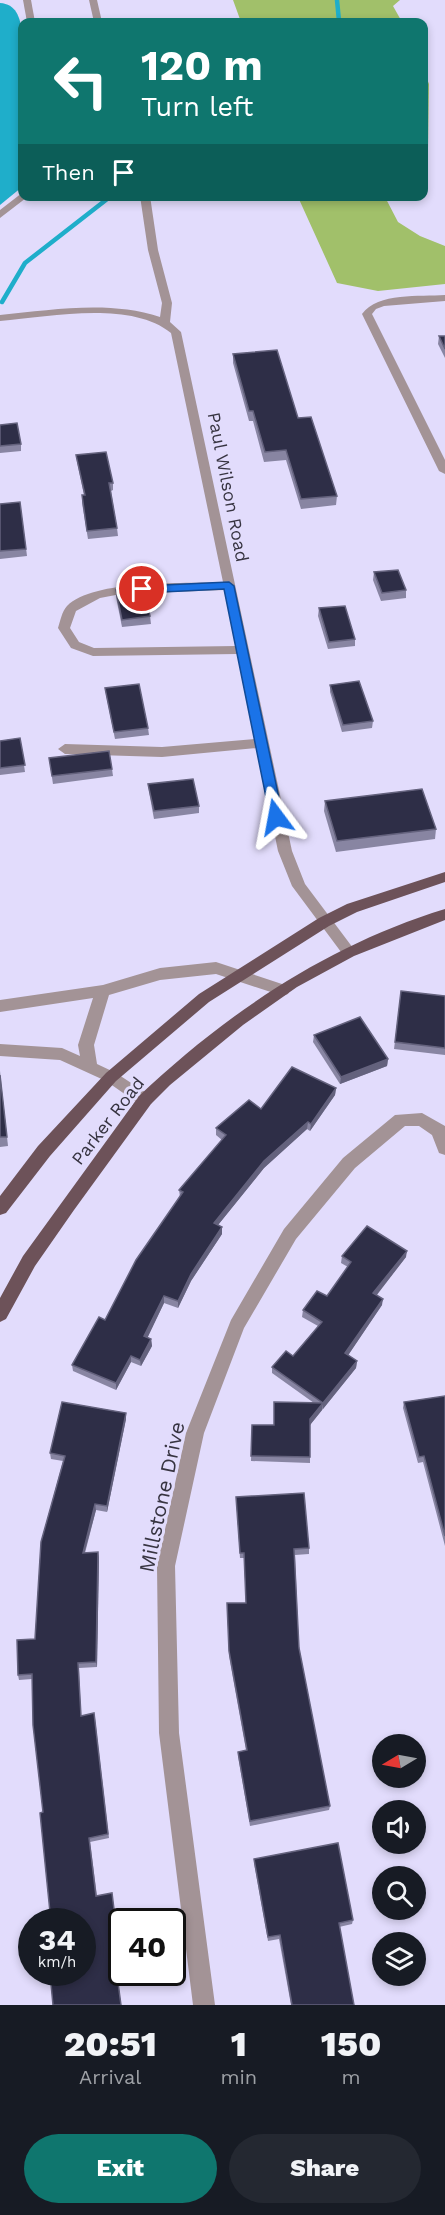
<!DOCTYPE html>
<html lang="en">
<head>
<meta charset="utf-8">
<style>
	body { margin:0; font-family:"Work Sans",sans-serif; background:#242831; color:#f1f3f6; height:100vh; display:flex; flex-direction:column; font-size:22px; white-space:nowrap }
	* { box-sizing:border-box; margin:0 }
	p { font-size:20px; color:#9ea1a6 }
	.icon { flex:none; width:33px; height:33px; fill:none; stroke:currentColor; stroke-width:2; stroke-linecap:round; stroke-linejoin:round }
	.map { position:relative; height:2005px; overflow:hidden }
	.panel { display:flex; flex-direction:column; background:#171b24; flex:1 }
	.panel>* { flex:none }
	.banner { position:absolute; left:18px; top:18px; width:410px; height:183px; border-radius:12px; box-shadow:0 3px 9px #0003; background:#0f766e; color:#fff; overflow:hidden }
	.needle { width:39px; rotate:260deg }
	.tools { position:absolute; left:372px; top:1734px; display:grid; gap:12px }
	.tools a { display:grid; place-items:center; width:54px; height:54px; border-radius:50%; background:#171b24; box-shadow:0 3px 9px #0003; font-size:30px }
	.speed { position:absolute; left:18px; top:1908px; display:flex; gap:12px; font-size:30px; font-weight:700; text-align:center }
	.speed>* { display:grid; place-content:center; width:78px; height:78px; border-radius:50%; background:#171b24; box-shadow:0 3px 9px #0003; line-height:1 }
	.speed small { font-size:15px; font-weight:400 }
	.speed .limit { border:3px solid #111; border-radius:9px; background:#fff; color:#111 }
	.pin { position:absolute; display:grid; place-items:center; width:51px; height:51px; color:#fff; margin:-26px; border:3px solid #fff; border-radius:50%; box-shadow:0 2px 6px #0007 }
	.me { position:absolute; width:66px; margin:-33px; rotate:347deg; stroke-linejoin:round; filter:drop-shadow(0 0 4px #0008) }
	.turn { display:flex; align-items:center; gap:21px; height:126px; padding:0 24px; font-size:27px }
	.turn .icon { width:78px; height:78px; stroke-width:2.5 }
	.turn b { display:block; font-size:42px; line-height:51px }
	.then { display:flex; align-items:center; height:57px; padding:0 24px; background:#0003; gap:12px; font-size:22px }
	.eta { display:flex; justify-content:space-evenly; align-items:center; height:102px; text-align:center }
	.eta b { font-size:36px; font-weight:800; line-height:42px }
	.primary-button { display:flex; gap:12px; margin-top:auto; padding:12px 24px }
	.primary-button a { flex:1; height:69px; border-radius:36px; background:#0f766e; color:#fff; font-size:24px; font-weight:800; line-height:69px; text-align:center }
	.primary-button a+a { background:#242831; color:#f1f3f6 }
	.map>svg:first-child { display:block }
	.forest { fill:#a1c06a }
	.water { fill:#1faeca }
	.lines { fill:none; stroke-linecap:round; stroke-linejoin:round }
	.stream { stroke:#1faeca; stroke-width:4.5 }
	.minor { fill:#a39396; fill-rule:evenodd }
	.major { fill:#6d5259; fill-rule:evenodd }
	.wall { fill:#8885a2 }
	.shaded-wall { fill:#64627d }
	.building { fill:#2e2e47; stroke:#64627d; stroke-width:1.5 }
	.route { fill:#1a73e8; stroke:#114b97; stroke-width:1.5 }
	.labels { text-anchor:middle; stroke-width:6; stroke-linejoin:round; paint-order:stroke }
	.street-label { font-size:18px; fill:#373441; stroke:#e2dcfc }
	.near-street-label { font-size:21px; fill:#373441; stroke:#e2dcfc }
</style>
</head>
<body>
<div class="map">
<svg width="445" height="2005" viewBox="0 0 445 2005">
	<rect width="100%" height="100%" fill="#e2dcfc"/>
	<!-- forest -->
	<g class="forest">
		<polygon points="233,0 400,0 393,6 402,22 241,22"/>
		<polygon points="423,69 429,84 428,149 423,154"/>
		<polygon points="298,197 385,197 398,222 420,236 445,246 445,284 378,291 337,283"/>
	</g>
	<!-- water -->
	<path class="water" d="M0,3C16,4 20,17 22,32V187L0,205Z"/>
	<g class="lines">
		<!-- stream -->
		<g class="stream">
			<polyline points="336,22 339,21 337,0"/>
			<polyline points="2,302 25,263 111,196"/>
		</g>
		<!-- minor -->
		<g class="minor">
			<polygon points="23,0 31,0 35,22 27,22"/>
			<polygon points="89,0 97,0 102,22 94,22"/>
			<polygon points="22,193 22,196 26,198 0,218 0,210"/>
			<path d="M140,196H150L158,250L172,303L170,322L181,332L292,851L305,884L356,952L349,958L344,956L292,886L278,851L257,748L162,757L65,754L58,749L65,744L162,747L255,739L237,654L93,656L71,648L58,628C60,622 62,611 67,606C94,579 184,584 223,582L171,333C130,300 49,317 0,321V315C52,310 109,300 160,317L162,303L148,250ZM224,590L236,646L94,648L79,642L70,628L76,611L100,598L121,594Z"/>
			<path d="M445,295V301L384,306L376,309L372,314L445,460V474L439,471L362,314C378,292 420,297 445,295Z"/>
			<polygon points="216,962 288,986 290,990 288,994 283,996 216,974 160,980 109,995 94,1045 97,1064 116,1073 151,1096 153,1100 151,1104 139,1104 106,1081 60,1060 0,1056 0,1044 62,1048 80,1056 78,1045 93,998 0,1012 0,1000 103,985 160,968"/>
			<polygon points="422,1113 445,1126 445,1155 439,1153 432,1135 419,1126 405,1126 355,1168 296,1239 244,1328 204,1433 175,1566 179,1733 215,2005 193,2005 159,1733 157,1566 186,1433 231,1320 284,1229 343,1158 395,1115"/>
		</g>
		<!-- major -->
		<g class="major">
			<polygon points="445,872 445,882 357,912 329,926 209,1002 116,1081 50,1156 6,1213 0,1215 0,1196 38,1146 106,1073 199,994 319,918 347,904"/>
			<path d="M445,909V920L354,956L297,987L243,1025L170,1085L151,1104L74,1210L35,1266L6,1319L0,1322V1298L23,1256L139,1096C228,1012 328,945 445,909Z"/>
		</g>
	</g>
	<!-- wall -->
	<g class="wall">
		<polygon points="439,336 445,336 445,358 438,344"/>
		<polygon points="233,354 298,418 337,496 336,505 301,509 286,460 264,462 253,421 249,421 233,363"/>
		<polygon points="0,425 21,444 21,451 0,453"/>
		<polygon points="76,455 113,483 113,490 111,491 117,528 118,536 88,539 82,503 82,495 84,495 77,462"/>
		<polygon points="20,502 27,556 0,559 0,504"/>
		<polygon points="374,572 406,590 406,598 381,601 373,580"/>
		<polygon points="116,590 150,616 151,624 122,627 116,597"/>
		<polygon points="319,608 355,639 355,646 328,649 318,616"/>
		<polygon points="330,685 373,721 372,728 342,732 330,692"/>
		<polygon points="105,688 148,728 149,735 115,739 106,695"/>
		<polygon points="20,738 25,772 0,775 0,741"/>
		<polygon points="49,758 112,769 113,776 53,784"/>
		<polygon points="148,784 199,806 199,813 154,819 149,792"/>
		<polygon points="325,801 436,829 435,839 336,852 324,811"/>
		<polygon points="401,991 445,996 445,1055 394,1049"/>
		<polygon points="314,1035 388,1059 387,1066 340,1084 313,1042"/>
		<polygon points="0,1071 8,1146 0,1147"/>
		<polygon points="336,1088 335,1095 310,1131 307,1129 264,1168 218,1225 222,1234 191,1281 178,1308 164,1303 147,1338 151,1339 152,1346 141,1366 131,1362 116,1390 73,1371 72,1365 105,1320 180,1197 179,1190 222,1140 216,1135 216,1128 261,1109"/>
		<polygon points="342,1256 406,1257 376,1295 382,1305 348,1355 357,1361 356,1368 310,1425 310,1463 251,1461 252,1425 274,1425 314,1403 272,1373 272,1367 293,1356 318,1326 302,1317 303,1310 327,1296 348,1267 341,1263"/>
		<polygon points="445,1396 445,1546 423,1462 418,1463 403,1408 404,1402"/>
		<polygon points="62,1402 126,1413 126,1419 107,1512 96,1510 85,1553 98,1552 99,1558 97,1667 79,1668 81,1716 94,1713 95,1718 109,1838 90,1842 97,1896 112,1893 121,1962 116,1963 121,2005 53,2005 50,1976 41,1978 40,1972 82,1972 82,1922 51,1922 40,1813 43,1812 33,1725 32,1679 19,1680 18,1675 17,1640 35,1639 41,1542 63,1461 51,1459 50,1453"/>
		<polygon points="236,1497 309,1548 309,1554 295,1555 299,1648 330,1806 329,1810 250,1826 238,1756 238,1752 246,1750 229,1656 227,1603 246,1603 244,1558 240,1558"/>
		<polygon points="254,1859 353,1920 352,1924 339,1927 354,2005 291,2005 279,1939 268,1941 254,1863"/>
	</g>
	<!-- shaded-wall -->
	<g class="shaded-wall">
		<polygon points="388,1059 387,1066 340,1084 341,1077"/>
		<polygon points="336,1088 335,1095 310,1131 311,1124"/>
		<polygon points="308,1122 307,1129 264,1168 214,1230 214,1223 264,1161"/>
		<polygon points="222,1227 222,1234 191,1281 178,1308 178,1301 191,1274"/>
		<polygon points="407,1251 406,1257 373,1300 373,1293"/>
		<polygon points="164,1296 164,1303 145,1343 144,1336"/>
		<polygon points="383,1299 382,1305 345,1360 345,1353"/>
		<polygon points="151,1339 152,1346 141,1366 140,1360"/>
		<polygon points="131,1356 131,1362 116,1390 116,1383"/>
		<polygon points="357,1361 356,1368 323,1409 323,1403"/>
		<polygon points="323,1403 322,1410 310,1425 310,1419"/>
		<polygon points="126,1413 126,1419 107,1512 107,1506"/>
		<polygon points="95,1504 96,1510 83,1558 83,1553"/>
		<polygon points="98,1552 99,1558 97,1667 96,1662"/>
	</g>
	<!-- building -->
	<g class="building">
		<polygon points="439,336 445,336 445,349"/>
		<polygon points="277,350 298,418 311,417 337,496 301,499 286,450 265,452 253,411 249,411 233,354"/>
		<polygon points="17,423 21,444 0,446 0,425"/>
		<polygon points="106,452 113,483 109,483 117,528 87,531 82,495 85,495 76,455"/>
		<polygon points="20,502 26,549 0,551 0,504"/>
		<polygon points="398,570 406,590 382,593 374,572"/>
		<polygon points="144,588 150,616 122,620 116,590"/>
		<polygon points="345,606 355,639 329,642 319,608"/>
		<polygon points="359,681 373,721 343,725 330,685"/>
		<polygon points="139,684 148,728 114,732 105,688"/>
		<polygon points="20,738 25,765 0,768 0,741"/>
		<polygon points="109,751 112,769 52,776 49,758"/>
		<polygon points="193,779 199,806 154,811 148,784"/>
		<polygon points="422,789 436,829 337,841 325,801"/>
		<polygon points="401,991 445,996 445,1048 395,1042"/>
		<polygon points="360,1017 388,1059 341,1077 314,1035"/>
		<polygon points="292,1067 336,1088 311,1124 308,1122 264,1161 214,1223 222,1227 191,1274 178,1301 164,1296 144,1336 151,1339 140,1360 131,1356 116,1383 72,1365 99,1317 105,1320 136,1260 183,1192 179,1190 226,1135 216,1128 249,1100 261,1109"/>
		<polygon points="0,1075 7,1137 0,1137"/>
		<polygon points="367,1226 407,1251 373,1293 383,1299 345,1353 357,1361 323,1403 272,1367 286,1351 293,1356 322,1322 303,1310 317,1291 327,1296 351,1262 342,1256"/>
		<polygon points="445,1396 445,1536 424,1456 419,1457 404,1402"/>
		<polygon points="62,1402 126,1413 107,1506 95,1504 83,1553 98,1552 96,1662 78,1663 81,1716 94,1713 108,1834 89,1838 96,1896 112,1893 120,1959 115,1960 121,2005 53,2005 50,1973 40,1975 40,1972 82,1972 82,1922 51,1922 40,1813 43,1812 33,1725 32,1674 18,1675 17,1640 35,1639 41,1542 65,1456 50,1453"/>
		<polygon points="274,1402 323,1403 310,1419 310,1457 251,1456 252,1425 274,1425"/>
		<polygon points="304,1493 309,1548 294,1549 299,1648 330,1806 250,1821 238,1752 247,1750 229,1651 227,1603 246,1603 244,1553 240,1553 236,1497"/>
		<polygon points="338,1843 353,1920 339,1923 354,2005 292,2005 280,1935 268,1937 254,1859"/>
	</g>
	<!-- route -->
	<polygon class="route" points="229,582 234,586 283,817 276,821 270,817 224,589 142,593 137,589 142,586"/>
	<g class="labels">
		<!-- street labels -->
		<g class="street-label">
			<text transform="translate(228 487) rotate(79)" y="6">Paul Wilson Road</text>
			<text transform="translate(108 1121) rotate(-52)" y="6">Parker Road</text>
		</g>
		<!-- near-street labels -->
		<g class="near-street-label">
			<text transform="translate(162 1497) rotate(-78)" y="7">Millstone Drive</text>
		</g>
	</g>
</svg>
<div class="tools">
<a><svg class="needle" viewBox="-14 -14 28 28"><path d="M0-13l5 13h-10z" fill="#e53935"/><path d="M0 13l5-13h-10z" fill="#9ea1a6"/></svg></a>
<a><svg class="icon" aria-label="sound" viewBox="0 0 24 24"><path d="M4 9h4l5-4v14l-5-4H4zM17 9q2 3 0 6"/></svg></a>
<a><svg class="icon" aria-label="search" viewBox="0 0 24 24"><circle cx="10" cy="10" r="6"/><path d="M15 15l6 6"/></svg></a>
<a><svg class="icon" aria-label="layers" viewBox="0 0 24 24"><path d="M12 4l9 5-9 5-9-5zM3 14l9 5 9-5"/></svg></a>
</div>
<div class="speed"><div>34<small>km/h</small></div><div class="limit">40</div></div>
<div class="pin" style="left:142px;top:589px;background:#d93025"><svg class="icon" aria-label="arrive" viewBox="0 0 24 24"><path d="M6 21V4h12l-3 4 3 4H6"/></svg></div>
<svg class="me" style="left:276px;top:817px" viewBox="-20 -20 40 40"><path d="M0-17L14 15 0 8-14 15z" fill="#1a73e8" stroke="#fff" stroke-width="4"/></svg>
<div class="banner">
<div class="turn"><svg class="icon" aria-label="left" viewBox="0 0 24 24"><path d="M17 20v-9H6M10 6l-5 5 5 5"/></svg><div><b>120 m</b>Turn left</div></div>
<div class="then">Then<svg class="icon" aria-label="arrive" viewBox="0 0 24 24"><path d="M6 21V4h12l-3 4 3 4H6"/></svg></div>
</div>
</div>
<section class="panel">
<div class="eta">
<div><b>20:51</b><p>Arrival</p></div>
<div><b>1</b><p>min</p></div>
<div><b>150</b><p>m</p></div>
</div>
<div class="primary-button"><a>Exit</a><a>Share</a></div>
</section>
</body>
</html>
